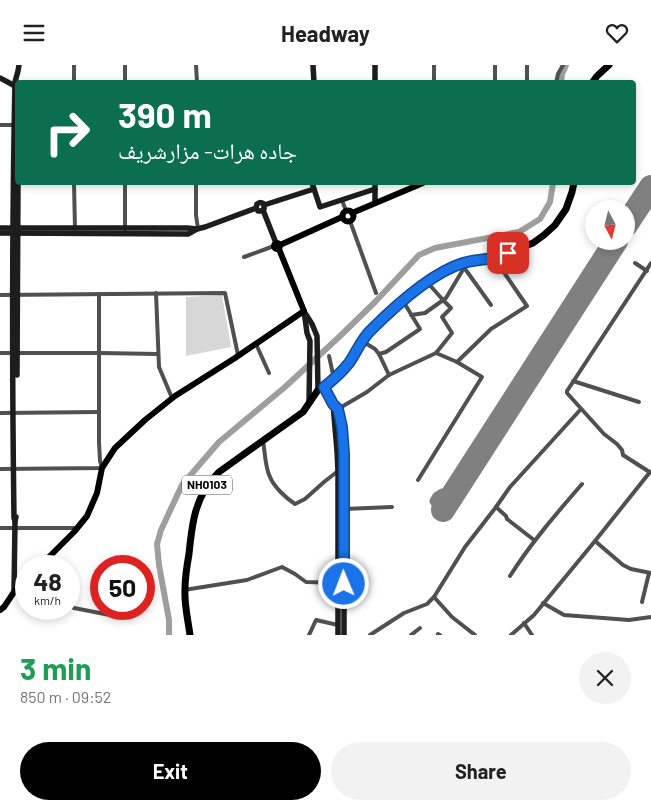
<!DOCTYPE html>
<html lang="en">
<head>
<meta charset="utf-8">
<style>
	body { margin:0; font-family:Barlow,"Noto Naskh Arabic",sans-serif; background:#f2f2f2; color:#222; height:100vh; display:flex; flex-direction:column; font-size:19px; white-space:nowrap }
	* { box-sizing:border-box; margin:0 }
	p { font-size:16px; color:#767676 }
	.icon { flex:none; width:28px; height:28px; fill:none; stroke:currentColor; stroke-width:2; stroke-linecap:round; stroke-linejoin:round }
	.map { position:relative; height:570px; overflow:hidden }
	.panel { display:flex; flex-direction:column; background:#fff; flex:1 }
	.panel>* { flex:none }
	.banner { position:absolute; left:15px; top:15px; width:621px; height:105px; border-radius:5px; box-shadow:0 2px 8px #0003; background:#0b6e4f; color:#fff; overflow:hidden }
	.needle { width:32px; rotate:173deg }
	.fabs { position:absolute; left:585px; top:135px; display:grid; gap:10px }
	.fabs a { display:grid; place-items:center; width:50px; height:50px; border-radius:50%; background:#fff; box-shadow:0 2px 8px #0003; font-size:25px }
	.speed { position:absolute; left:15px; top:490px; display:flex; gap:10px; font-size:25px; font-weight:700; text-align:center }
	.speed>* { display:grid; place-content:center; width:65px; height:65px; border-radius:50%; background:#fff; box-shadow:0 2px 8px #0003; line-height:1 }
	.speed small { font-size:12px; font-weight:400 }
	.speed .limit { border:8px solid #d22; background:#fff; color:#111 }
	.pin { position:absolute; display:grid; place-items:center; width:42px; height:42px; color:#fff; margin:-21px; border-radius:10px; box-shadow:0 2px 8px #0006 }
	.me { position:absolute; width:55px; margin:-28px; rotate:359deg; stroke-linejoin:round; filter:drop-shadow(0 0 4px #0008) }
	.turn { display:flex; align-items:center; gap:18px; height:105px; padding:0 20px; font-size:22px }
	.turn .icon { width:65px; height:65px; stroke-width:2.5 }
	.turn b { display:block; font-size:35px; line-height:42px }
	.round { display:grid; place-items:center; flex:none; width:52px; height:52px; border-radius:26px; background:#f2f2f2 }
	.summary { display:flex; align-items:center; justify-content:space-between; height:85px; padding:0 20px }
	h1 { font-size:30px; font-weight:700; line-height:38px; color:#1e9e55 }
	.action { display:flex; gap:10px; margin-top:auto; padding:10px 20px }
	.action a { flex:1; height:58px; border-radius:30px; background:#000; color:#fff; font-size:20px; font-weight:700; line-height:58px; text-align:center }
	.action a+a { background:#f2f2f2; color:#222 }
	header { display:flex; justify-content:space-between; align-items:center; height:65px; padding:0 20px; background:#fff; font-size:22px; font-weight:700 }
	.map>svg:first-child { display:block }
	.green { fill:#d7d7d7 }
	.lines { fill:none; stroke-linecap:round; stroke-linejoin:round }
	.river { stroke:#9e9e9e; stroke-width:6 }
	.taxiway { stroke:#808080; stroke-width:9 }
	.runway { stroke:#808080; stroke-width:24 }
	.street { stroke:#505050; stroke-width:4 }
	.secondary { stroke:#1d1d1d; stroke-width:5.5 }
	.primary { stroke:#000; stroke-width:6 }
	.highway { stroke:#000; stroke-width:7 }
	.route-casing { stroke:#114b97; stroke-width:12 }
	.route { stroke:#1a73e8; stroke-width:9 }
	.labels { text-anchor:middle; stroke-width:4; stroke-linejoin:round; paint-order:stroke }
	.shield { fill:#fff; stroke:#4c4c4c; stroke-width:1 }
	.shield-label { font-size:12px; font-weight:bold; fill:#000 }
</style>
</head>
<body>
<header><svg class="icon" aria-label="menu" viewBox="0 0 24 24"><path d="M4 6h16M4 12h16M4 18h16"/></svg>Headway<svg class="icon" aria-label="heart" viewBox="0 0 24 24"><path d="M12 20l-8-8c-3-5 5-10 8-4 3-6 11-1 8 4z"/></svg></header>
<div class="map">
<svg width="651" height="570" viewBox="0 0 651 570">
	<rect width="100%" height="100%" fill="#fff"/>
	<!-- green -->
	<polygon class="green" points="222,230 231,282 186,291 186,232"/>
	<g class="lines">
		<!-- river -->
		<g class="river">
			<polyline points="561,18 562,9 566,0"/>
			<polyline points="169,570 169,555 159,500 157,479 161,465 182,420 219,377 285,322 338,273 375,237 419,190 435,183 519,167 540,154 550,137 553,118"/>
		</g>
		<!-- taxiway -->
		<polyline class="taxiway" points="443,445 437,441 434,436 437,431 442,428 447,428 452,431"/>
		<!-- runway -->
		<g class="runway">
			<polyline points="626,160 651,122"/>
			<polyline points="443,445 616,176"/>
		</g>
		<!-- street -->
		<g class="street">
			<polyline points="125,0 125,18"/>
			<polyline points="196,0 197,18"/>
			<polyline points="434,0 434,18"/>
			<polyline points="495,0 495,18"/>
			<polyline points="527,0 527,18"/>
			<polyline points="74,18 74,0"/>
			<polyline points="556,18 558,9 563,0"/>
			<polyline points="0,60 14,60"/>
			<polyline points="74,118 75,164"/>
			<polyline points="196,118 196,150 198,164"/>
			<polyline points="342,135 346,146"/>
			<polyline points="350,156 376,228"/>
			<polyline points="125,164 125,118"/>
			<polyline points="244,192 274,181"/>
			<polyline points="635,198 647,206"/>
			<polyline points="651,198 567,326 567,328 604,369 617,379 622,385 623,390 651,408"/>
			<polyline points="463,201 491,240"/>
			<polyline points="427,217 443,235 451,243 442,252 452,268 436,288"/>
			<polyline points="156,228 159,302 172,333"/>
			<polyline points="0,230 225,228 238,290"/>
			<polyline points="411,250 425,248 446,233 464,203"/>
			<polyline points="362,276 375,284 379,289 389,310 436,288 457,297 482,312 418,415"/>
			<polyline points="256,279 269,308"/>
			<polyline points="0,288 100,288 158,289"/>
			<polyline points="379,289 386,287 420,264 403,236"/>
			<polyline points="329,291 334,314"/>
			<polyline points="457,297 491,264 527,241 494,193"/>
			<polyline points="573,316 639,337"/>
			<polyline points="338,344 367,327 389,310"/>
			<polyline points="0,348 99,347"/>
			<path d="M263,376C265,386 265,403 270,412C274,422 286,433 295,439L305,434L324,417L338,406"/>
			<polyline points="0,404 102,403 100,396 99,377 99,229"/>
			<polyline points="496,442 506,451 507,454 534,475"/>
			<polyline points="344,444 392,442"/>
			<polyline points="0,463 78,463"/>
			<polyline points="595,476 623,500 631,504 651,508"/>
			<path d="M510,511C531,478 556,449 582,419"/>
			<polyline points="184,525 247,515 282,502 295,509 306,517 339,518"/>
			<polyline points="434,532 452,552 475,570"/>
			<polyline points="642,537 649,508"/>
			<polyline points="543,538 564,550 629,555 651,552"/>
			<polyline points="69,540 74,543 120,552"/>
			<polyline points="524,558 532,570"/>
			<polyline points="438,569 440,570"/>
			<polyline points="309,570 316,555 338,560"/>
			<polyline points="370,570 404,548 427,539 434,532 465,482 496,442 510,422 581,344"/>
			<polyline points="411,570 420,563"/>
			<polyline points="511,570 534,550 595,476 650,407"/>
		</g>
		<!-- secondary -->
		<g class="secondary">
			<polyline points="313,0 314,18"/>
			<polyline points="0,13 15,21"/>
			<polyline points="375,18 375,0"/>
			<polyline points="312,118 320,142 375,124"/>
			<polyline points="375,118 375,138"/>
			<polyline points="264,140 314,124"/>
			<polyline points="263,145 276,178"/>
			<polyline points="0,163 187,163 197,164"/>
			<path d="M0,168L188,169L197,164L205,162L256,143L257,139C260,137 263,137 264,140V144L262,146H258L256,143"/>
			<polyline points="304,246 307,268 310,276 309,337"/>
			<polyline points="305,248 312,259 317,271 318,325"/>
			<polyline points="17,310 18,118"/>
			<polyline points="324,322 333,339 338,344 342,362 344,389 344,570"/>
			<polyline points="333,339 337,386 338,406 338,570"/>
			<path d="M15,456L14,453C12,308 12,162 15,17L18,6L19,0"/>
			<polyline points="14,527 15,456 16,452"/>
		</g>
		<!-- primary -->
		<g class="primary">
			<circle cx="348" cy="151" r="5.5"/>
			<polyline points="352,148 423,118"/>
			<circle cx="277" cy="181" r="3"/>
			<polyline points="280,180 342,152"/>
			<polyline points="40,501 74,467 87,451 97,428 102,403 115,383 145,355 175,331 235,293 304,246 279,184"/>
			<polyline points="0,545 4,542 14,527 26,516"/>
		</g>
		<!-- highway -->
		<g class="highway">
			<polyline points="592,18 597,11 609,0"/>
			<path d="M190,570C188,555 184,539 185,524C185,512 187,500 189,489C192,458 195,430 219,407L303,347L318,325L338,311L349,298L368,267L403,236L427,217L437,210L461,198L473,195L494,193L533,178L544,170L555,160L566,144L572,127L574,118"/>
		</g>
	</g>
	<g class="lines">
		<!-- route casing -->
		<g class="route-casing">
			<path id="route" d="M344,519V389L342,362L338,344L333,339L324,322C333,315 341,308 349,298C356,288 361,275 370,266C393,243 431,208 463,198C473,195 483,195 493,193C498,192 503,190 508,188"/>
		</g>
		<!-- route -->
		<use href="#route" class="route"/>
	</g>
	<g class="labels">
		<!-- shield labels -->
		<rect class="shield" x="182" y="410.5" width="50" height="19" rx="4"/>
		<g class="shield-label">
			<text x="207" y="424">NH0103</text>
		</g>
	</g>
</svg>
<div class="fabs">
<a><svg class="needle" viewBox="-14 -14 28 28"><path d="M0-13l5 13h-10z" fill="#e53935"/><path d="M0 13l5-13h-10z" fill="#767676"/></svg></a>
</div>
<div class="speed"><div>48<small>km/h</small></div><div class="limit">50</div></div>
<div class="pin" style="left:508px;top:188px;background:#d93025"><svg class="icon" aria-label="arrive" viewBox="0 0 24 24"><path d="M6 21V4h12l-3 4 3 4H6"/></svg></div>
<svg class="me" style="left:344px;top:519px" viewBox="-20 -20 40 40"><circle r="17" fill="#1a73e8" stroke="#fff" stroke-width="3"/><path d="M0-11L8 9 0 5-8 9z" fill="#fff"/></svg>
<div class="banner">
<div class="turn"><svg class="icon" aria-label="right" viewBox="0 0 24 24"><path d="M7 20v-9h11M14 6l5 5-5 5"/></svg><div><b>390 m</b>جاده هرات- مزارشریف</div></div>
</div>
</div>
<section class="panel">
<div class="summary"><div><h1>3 min</h1><p>850 m · 09:52</p></div><a class="round"><svg class="icon" aria-label="close" viewBox="0 0 24 24"><path d="M6 6l12 12M18 6L6 18"/></svg></a></div>
<div class="action"><a>Exit</a><a>Share</a></div>
</section>
</body>
</html>
